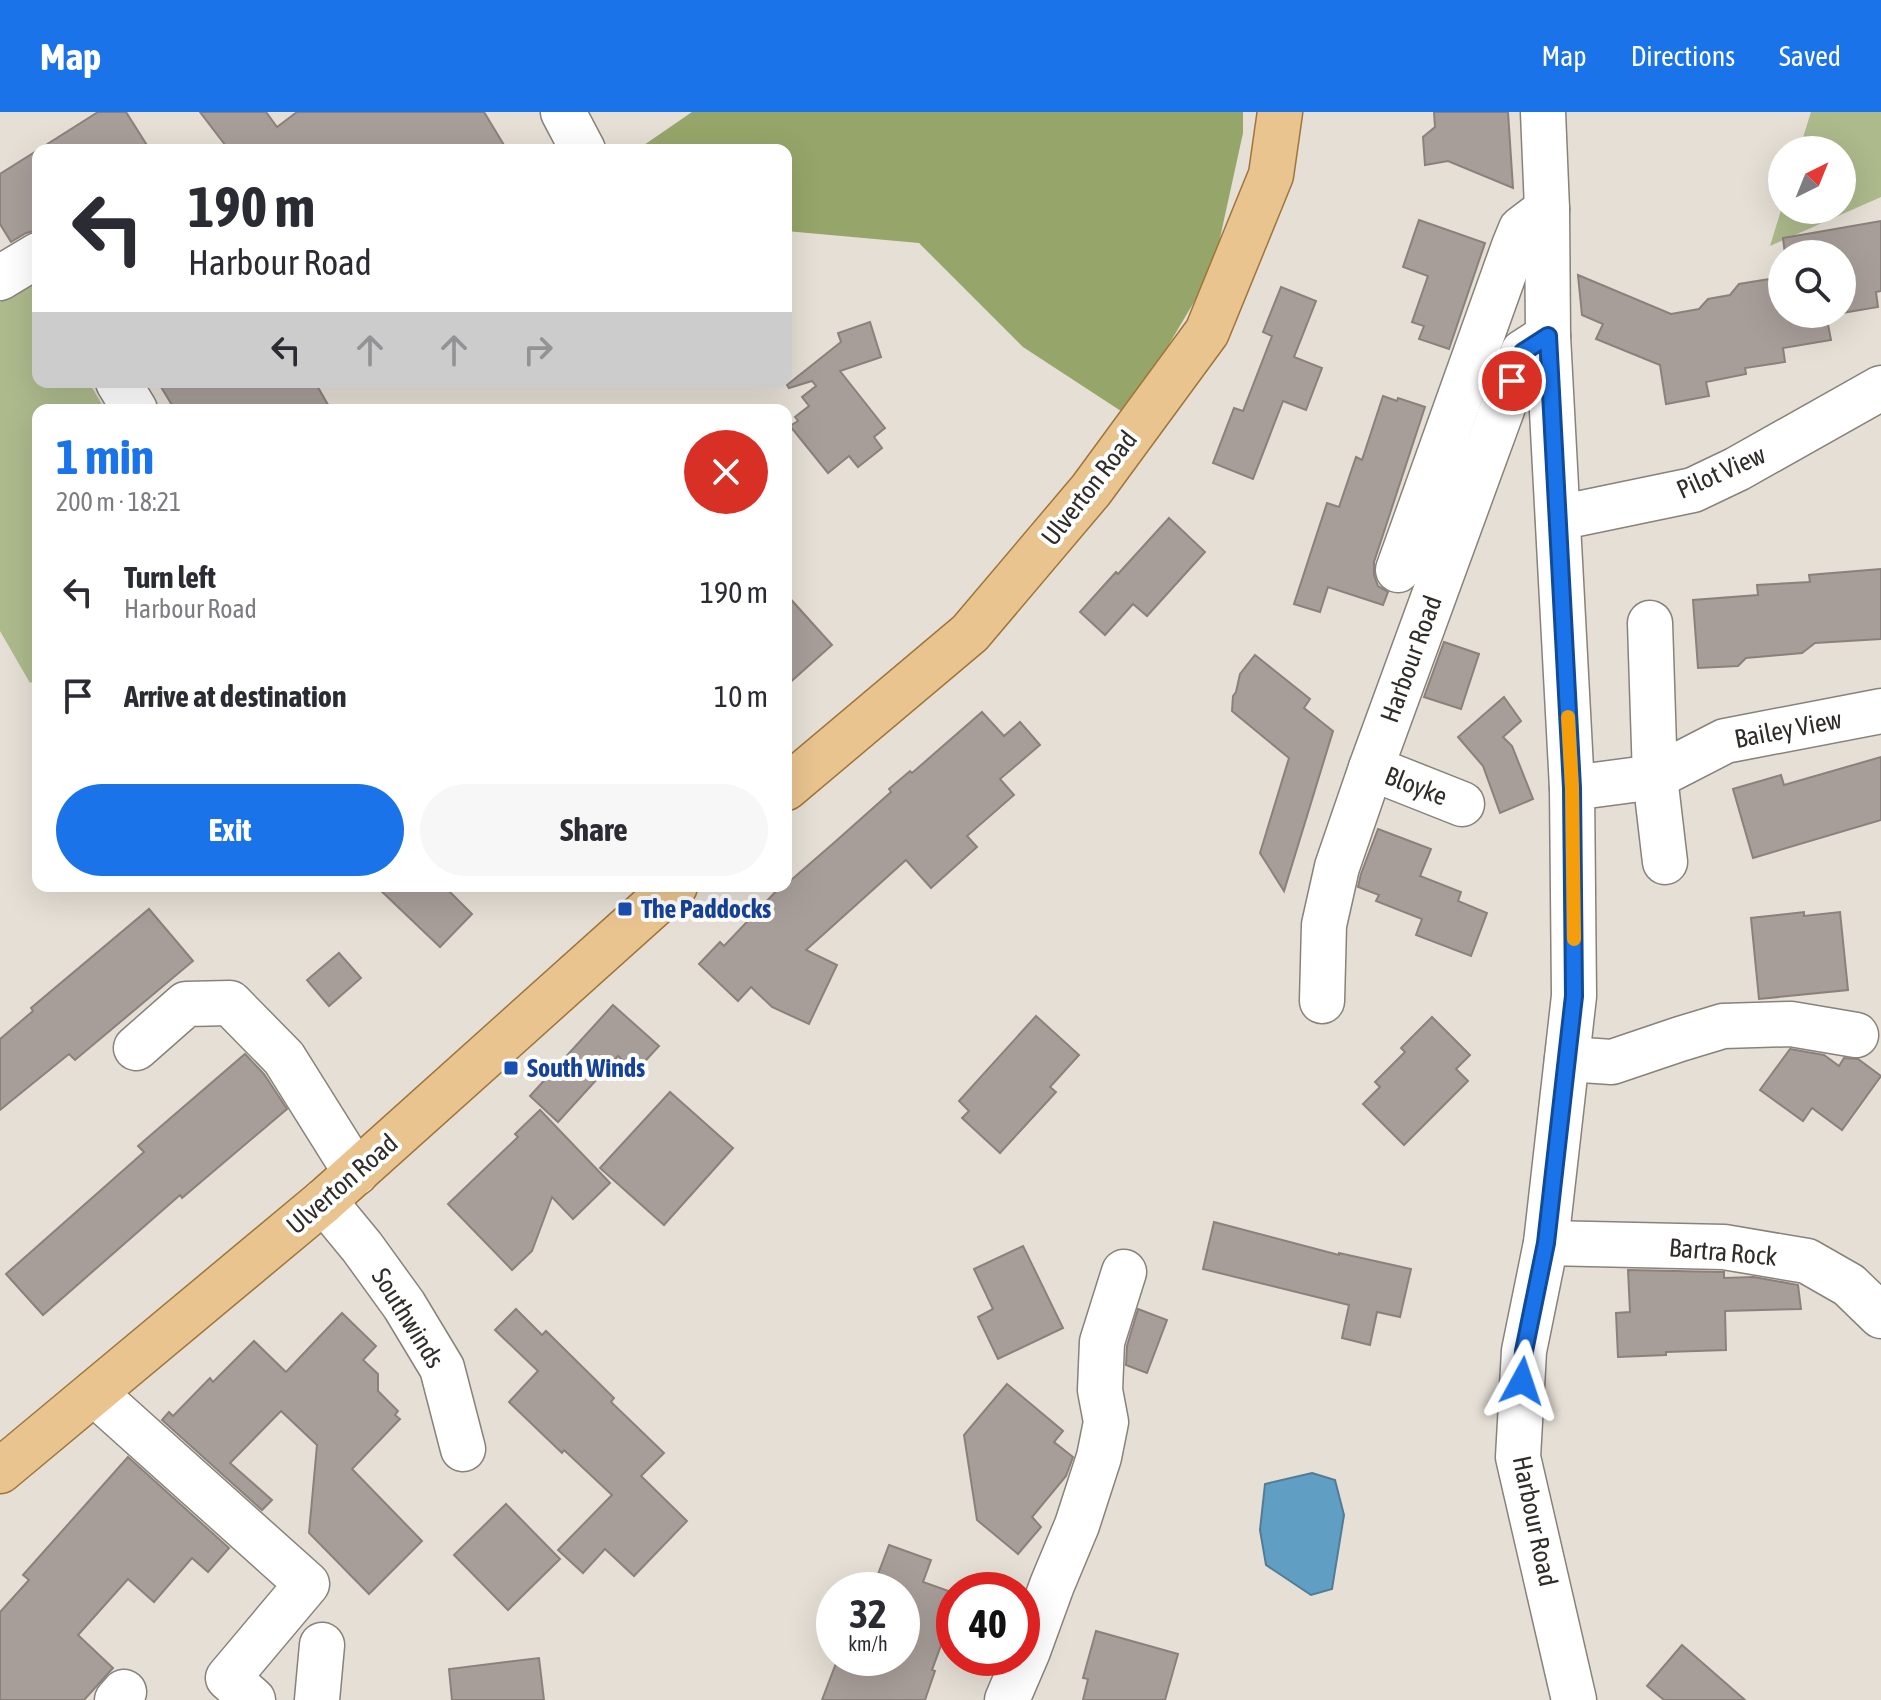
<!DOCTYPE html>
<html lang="en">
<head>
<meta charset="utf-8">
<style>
	body { margin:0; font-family:"Asap Condensed",sans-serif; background:#f7f7f7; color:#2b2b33; height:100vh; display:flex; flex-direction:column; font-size:30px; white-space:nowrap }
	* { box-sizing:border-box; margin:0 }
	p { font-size:26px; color:#7c7c81 }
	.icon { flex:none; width:44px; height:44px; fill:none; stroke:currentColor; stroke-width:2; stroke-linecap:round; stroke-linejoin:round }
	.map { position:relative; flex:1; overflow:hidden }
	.drawer { position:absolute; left:32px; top:292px; width:760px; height:488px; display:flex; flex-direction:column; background:#fff; border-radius:16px; box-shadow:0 8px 32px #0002 }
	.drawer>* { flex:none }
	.hud { position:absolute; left:32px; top:32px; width:760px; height:244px; border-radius:16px; box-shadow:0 8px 32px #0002; background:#fff; color:#2b2b33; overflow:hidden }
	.needle { width:52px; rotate:43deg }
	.buttons { position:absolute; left:1768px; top:24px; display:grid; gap:16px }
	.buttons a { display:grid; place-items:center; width:88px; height:88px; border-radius:50%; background:#fff; box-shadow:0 8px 32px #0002; font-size:40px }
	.speed { position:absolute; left:816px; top:1460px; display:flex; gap:16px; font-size:40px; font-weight:700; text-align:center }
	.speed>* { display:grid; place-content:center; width:104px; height:104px; border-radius:50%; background:#fff; box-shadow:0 8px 32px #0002; line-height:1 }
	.speed small { font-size:20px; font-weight:400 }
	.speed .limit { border:12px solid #d22; background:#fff; color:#111 }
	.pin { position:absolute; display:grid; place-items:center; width:68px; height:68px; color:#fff; margin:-34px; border:4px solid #fff; border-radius:50%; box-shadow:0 2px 8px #0007 }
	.me { position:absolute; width:88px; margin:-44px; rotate:5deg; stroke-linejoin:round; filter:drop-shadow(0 0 6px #0008) }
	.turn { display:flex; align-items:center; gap:28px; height:168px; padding:0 24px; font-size:36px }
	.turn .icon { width:104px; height:104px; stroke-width:2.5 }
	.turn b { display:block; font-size:56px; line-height:68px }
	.lanes { display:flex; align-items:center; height:76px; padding:0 24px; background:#0003; justify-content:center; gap:40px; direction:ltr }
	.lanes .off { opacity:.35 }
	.round { display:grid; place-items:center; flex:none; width:84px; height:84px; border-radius:42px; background:#f7f7f7 }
	.summary { display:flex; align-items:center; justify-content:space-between; height:136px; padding:0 24px }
	h1 { font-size:48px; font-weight:700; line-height:60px; color:#1a73e8 }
	.primary-button { display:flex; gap:16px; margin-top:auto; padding:16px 24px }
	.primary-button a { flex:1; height:92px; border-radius:48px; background:#1a73e8; color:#fff; font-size:32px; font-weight:700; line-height:92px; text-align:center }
	.primary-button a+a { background:#f7f7f7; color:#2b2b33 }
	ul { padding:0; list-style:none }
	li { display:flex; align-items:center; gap:24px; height:104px; padding:0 24px }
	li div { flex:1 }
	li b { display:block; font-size:30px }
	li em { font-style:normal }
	header { display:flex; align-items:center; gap:48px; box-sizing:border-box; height:112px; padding:0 40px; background:#1a73e8; color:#fff }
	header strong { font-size:38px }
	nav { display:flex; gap:44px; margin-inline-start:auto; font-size:28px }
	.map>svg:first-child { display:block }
	.green { fill:#adba8c }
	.forest { fill:#96a66a }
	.water { fill:#619ec4; stroke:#527c96; stroke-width:2 }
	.building { fill:#a89e99; stroke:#8b817c; stroke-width:2 }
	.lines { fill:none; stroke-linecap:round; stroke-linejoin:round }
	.minor-casing { stroke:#88827a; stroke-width:47 }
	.major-casing { stroke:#9f753b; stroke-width:47 }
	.minor { stroke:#fff; stroke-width:44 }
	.major { stroke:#e9c48f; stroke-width:44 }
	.route-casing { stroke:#114b97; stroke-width:20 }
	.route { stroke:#1a73e8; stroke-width:14 }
	.slow { stroke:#f59e0b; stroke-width:14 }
	.transit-dot { fill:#1a4fb4; stroke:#fff; stroke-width:3 }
	.labels { text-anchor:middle; stroke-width:8; stroke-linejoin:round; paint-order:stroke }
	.street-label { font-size:26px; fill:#2f2c29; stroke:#fff }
	.transit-label { font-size:26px; font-weight:bold; fill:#164399; stroke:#fff; text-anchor:start }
</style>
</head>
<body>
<header>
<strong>Map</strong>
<nav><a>Map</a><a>Directions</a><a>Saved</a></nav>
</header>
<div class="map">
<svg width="1881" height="1588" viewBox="0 0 1881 1588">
	<rect width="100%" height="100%" fill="#e5dfd5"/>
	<!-- green -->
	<g class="green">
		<polygon points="1811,0 1881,0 1881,85 1770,134 1782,95 1782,98 1842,98 1842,38 1799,38"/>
		<polygon points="32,172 38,182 38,270 89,270 105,298 38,298 38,567 30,571 0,519 0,190"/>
	</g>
	<!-- forest -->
	<polygon class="forest" points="692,0 1243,0 1243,21 1213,158 1127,303 1023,235 919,131 786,119 786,38 647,38 644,33"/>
	<!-- water -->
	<polygon class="water" points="1312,1361 1335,1368 1344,1403 1332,1477 1311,1483 1266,1453 1260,1418 1265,1372"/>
	<!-- building -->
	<g class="building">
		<polygon points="98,0 126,0 150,38 38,38"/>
		<polygon points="200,0 266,0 277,15 297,0 484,0 507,38 229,38"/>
		<polygon points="1434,0 1508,0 1513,76 1448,49 1425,53 1423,25 1435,15"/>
		<polygon points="38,38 38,118 26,121 11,130 0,112 0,62"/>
		<polygon points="1419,108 1485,131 1449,237 1419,227 1424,214 1412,210 1428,164 1403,155"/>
		<polygon points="1881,109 1881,179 1876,180 1878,195 1842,201 1842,142 1785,142 1783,126"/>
		<polygon points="1578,163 1671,202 1699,197 1708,187 1730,183 1739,172 1782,165 1782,202 1826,202 1831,228 1783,236 1785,250 1745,256 1746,262 1706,270 1709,284 1666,292 1660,253 1596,227 1603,212 1582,203"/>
		<polygon points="1281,175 1316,189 1294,245 1322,256 1306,298 1283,289 1253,367 1213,351 1234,296 1243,299 1272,224 1263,220"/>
		<polygon points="870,210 881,245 840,259 885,316 874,325 882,336 858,355 849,344 828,361 790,314 798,309 795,305 809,294 802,285 816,274 812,269 789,276 787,273 841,230 838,221"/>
		<polygon points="158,270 315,270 331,298 175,298"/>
		<polygon points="1383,284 1397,289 1398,286 1425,295 1374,450 1374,463 1378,474 1388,480 1383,493 1328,475 1320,500 1294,492 1327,391 1339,395 1356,345 1362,348"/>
		<polygon points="1169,406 1205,440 1147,504 1133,492 1105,523 1080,500 1116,460 1118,462"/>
		<polygon points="1881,457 1881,527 1815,531 1802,541 1746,546 1738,554 1698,556 1693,488 1758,483 1757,473 1810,470 1809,463"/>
		<polygon points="786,482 832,533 786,574"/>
		<polygon points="1444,530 1479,542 1461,597 1424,585"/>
		<polygon points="1255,543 1310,587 1304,596 1333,619 1284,779 1260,741 1289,646 1232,599 1233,584 1236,580 1240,562"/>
		<polygon points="1504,585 1521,609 1503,625 1512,634 1533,687 1500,701 1483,654 1458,625"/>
		<polygon points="982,600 1004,624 1020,610 1040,633 1000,667 1014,683 967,724 977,735 931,776 906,748 806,838 837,853 809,912 772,895 751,875 738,889 699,852 720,830 724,834 781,774 786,774 786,769 788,767 790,769 836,729 891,680 889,677 910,659 912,661"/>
		<polygon points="1881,645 1881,708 1753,746 1733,677 1781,663 1784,673"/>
		<polygon points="1378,717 1431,737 1420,764 1461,780 1458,789 1487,801 1471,844 1416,823 1422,807 1376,789 1379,783 1358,775 1361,762"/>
		<polygon points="376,774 444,774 472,802 440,835"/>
		<polygon points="149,797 193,849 75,948 69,942 0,998 0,927 33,899 31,896"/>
		<polygon points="1804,800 1804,804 1840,800 1848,878 1759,887 1751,806"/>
		<polygon points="339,841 361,866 329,894 307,868"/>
		<polygon points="613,893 659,934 635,960 618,944 558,1010 530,984"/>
		<polygon points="1036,904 1079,943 1050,975 1056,980 1000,1041 962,1006 969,999 959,989"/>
		<polygon points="1432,905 1470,943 1456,957 1468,969 1404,1033 1363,992 1380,975 1375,970 1405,940 1401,936"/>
		<polygon points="1790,937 1824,943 1839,954 1844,946 1858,947 1881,964 1842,1018 1812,996 1803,1009 1760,978"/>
		<polygon points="245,942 264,962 287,997 182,1086 180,1083 43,1203 6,1162 144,1040 138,1034"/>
		<polygon points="670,980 733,1036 664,1113 600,1056"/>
		<polygon points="540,998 610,1071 573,1107 552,1085 532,1139 512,1158 448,1092 518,1025 515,1022"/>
		<polygon points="1214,1110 1339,1143 1339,1141 1411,1157 1400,1205 1377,1200 1370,1233 1342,1226 1349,1193 1203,1157"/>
		<polygon points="1023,1134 1063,1216 998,1247 978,1205 993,1197 974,1157"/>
		<polygon points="1628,1158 1722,1160 1724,1160 1724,1166 1754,1165 1798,1173 1801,1197 1725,1199 1726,1238 1666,1240 1666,1243 1618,1245 1616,1201 1630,1200"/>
		<polygon points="516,1197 542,1223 546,1219 614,1286 611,1290 664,1341 641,1364 687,1409 634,1464 605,1437 583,1461 558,1438 612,1383 564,1338 562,1341 509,1290 538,1259 495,1218"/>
		<polygon points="1138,1197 1167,1208 1147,1261 1126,1253 1127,1234"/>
		<polygon points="342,1201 376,1234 363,1248 378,1262 378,1279 398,1299 395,1303 400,1307 352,1357 422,1429 369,1482 309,1421 317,1333 281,1299 230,1351 272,1388 262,1398 162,1308 169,1300 173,1304 210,1266 213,1270 254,1229 286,1260"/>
		<polygon points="1007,1272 1063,1319 1054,1330 1073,1345 1066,1364 1032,1405 1041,1415 1018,1442 977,1408 964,1323"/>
		<polygon points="128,1345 229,1436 208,1460 192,1446 154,1490 128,1467 78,1523 113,1556 84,1588 0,1588 0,1500 29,1468 23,1463"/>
		<polygon points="506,1392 560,1447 508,1498 454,1443"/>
		<polygon points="889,1433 931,1448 923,1470 954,1481 954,1498 932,1558 935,1559 925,1588 822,1588 838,1546 902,1546 902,1478 872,1478"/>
		<polygon points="1096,1519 1178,1542 1165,1588 1083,1588 1088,1567 1083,1566"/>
		<polygon points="1682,1533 1745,1588 1664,1588 1647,1574"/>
		<polygon points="539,1546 544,1588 452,1588 449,1557"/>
	</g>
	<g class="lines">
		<!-- minor casing -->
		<g class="minor-casing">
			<g id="minor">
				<polyline points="563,0 583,38"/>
				<polyline points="1543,0 1547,97 1548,224 1572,676 1574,884 1546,1131 1524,1239 1518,1345 1574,1588"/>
				<polyline points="0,166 38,143"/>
				<polyline points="118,270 135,298"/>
				<polyline points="1558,406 1693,378 1737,357 1881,276"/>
				<polyline points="1398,458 1514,134 1521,117 1547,97"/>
				<polyline points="1650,511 1655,665 1665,750"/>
				<polyline points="1371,656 1462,692"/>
				<polyline points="1572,676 1655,665 1725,629 1881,599"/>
				<polyline points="1322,889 1324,813 1337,755 1371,656 1523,240 1548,224"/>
				<polyline points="136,936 186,892 230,891 284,946 356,1061"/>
				<polyline points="1567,947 1612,950 1680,927 1723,914 1791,912 1856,923"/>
				<polyline points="324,1089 362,1135 404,1193 442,1256 463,1337"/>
				<polyline points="1546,1131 1724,1135 1807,1149 1849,1173 1881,1204"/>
				<polyline points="94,1281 307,1472 228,1566 253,1588"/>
				<polyline points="117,1588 124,1580"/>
				<polyline points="317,1588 322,1533"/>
				<polyline points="1007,1588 1028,1539 1052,1473 1077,1413 1099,1345 1106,1310 1100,1278 1102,1230 1124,1160"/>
			</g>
		</g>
		<!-- major casing -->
		<g class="major-casing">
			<g id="major">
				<polyline points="786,676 970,521 1091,378 1207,220 1271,63 1280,0"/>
				<polyline points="0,1359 324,1089 675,774"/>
			</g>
		</g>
		<!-- minor -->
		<use href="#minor" class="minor"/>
		<!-- major -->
		<use href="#major" class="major"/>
	</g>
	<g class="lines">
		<!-- route casing -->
		<g class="route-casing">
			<polyline id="route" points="1512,269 1523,240 1548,224 1572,676 1574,884 1546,1131 1524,1239 1522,1269"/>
		</g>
		<!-- route -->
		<use href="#route" class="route"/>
		<!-- slow -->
		<polyline class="slow" points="1568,605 1572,676 1574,827"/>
	</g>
	<!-- markers -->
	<g class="transit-dot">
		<rect x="617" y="789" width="16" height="16" rx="4"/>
		<rect x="503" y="948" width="16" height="16" rx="4"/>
	</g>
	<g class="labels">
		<!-- street labels -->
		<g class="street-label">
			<text transform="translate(1721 360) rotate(-24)" y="9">Pilot View</text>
			<text transform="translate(1089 376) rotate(-52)" y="9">Ulverton Road</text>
			<text transform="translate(1411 547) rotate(-70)" y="9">Harbour Road</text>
			<text transform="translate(1788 617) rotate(-11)" y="9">Bailey View</text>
			<text transform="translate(1416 674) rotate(21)" y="9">Bloyke</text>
			<text transform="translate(342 1072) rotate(-41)" y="9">Ulverton Road</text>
			<text transform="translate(1723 1140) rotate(5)" y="9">Bartra Rock</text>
			<text transform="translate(408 1206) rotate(58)" y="9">Southwinds</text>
			<text transform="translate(1535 1409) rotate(78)" y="9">Harbour Road</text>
		</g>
		<!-- transit labels -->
		<g class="transit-label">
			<text x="641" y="806">The Paddocks</text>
			<text x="527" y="965">South Winds</text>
		</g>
	</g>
</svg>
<div class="buttons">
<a><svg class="needle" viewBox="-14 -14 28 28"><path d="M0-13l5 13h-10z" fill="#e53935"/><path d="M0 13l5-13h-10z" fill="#7c7c81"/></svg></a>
<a><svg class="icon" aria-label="search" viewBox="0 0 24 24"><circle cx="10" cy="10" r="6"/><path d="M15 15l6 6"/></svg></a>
</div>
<div class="speed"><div>32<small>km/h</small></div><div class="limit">40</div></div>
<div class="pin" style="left:1512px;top:269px;background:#d93025"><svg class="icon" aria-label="arrive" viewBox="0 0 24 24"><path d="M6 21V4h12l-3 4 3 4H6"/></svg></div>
<svg class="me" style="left:1522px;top:1269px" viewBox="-20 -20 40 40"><path d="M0-17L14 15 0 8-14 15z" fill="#1a73e8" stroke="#fff" stroke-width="4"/></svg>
<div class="hud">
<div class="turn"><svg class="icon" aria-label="left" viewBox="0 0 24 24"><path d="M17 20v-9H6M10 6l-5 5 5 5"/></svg><div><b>190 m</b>Harbour Road</div></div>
<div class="lanes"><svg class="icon" aria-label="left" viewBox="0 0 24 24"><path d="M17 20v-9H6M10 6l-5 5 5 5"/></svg><svg class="icon off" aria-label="ahead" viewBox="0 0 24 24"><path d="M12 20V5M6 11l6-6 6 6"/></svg><svg class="icon off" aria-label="ahead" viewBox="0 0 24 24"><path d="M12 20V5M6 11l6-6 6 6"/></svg><svg class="icon off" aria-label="right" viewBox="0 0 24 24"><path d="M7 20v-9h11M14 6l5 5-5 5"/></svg></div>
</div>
<section class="drawer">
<div class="summary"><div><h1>1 min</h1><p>200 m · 18:21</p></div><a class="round" style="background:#d93025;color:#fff"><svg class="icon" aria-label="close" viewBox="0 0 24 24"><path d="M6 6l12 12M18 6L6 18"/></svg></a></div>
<ul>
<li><svg class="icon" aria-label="left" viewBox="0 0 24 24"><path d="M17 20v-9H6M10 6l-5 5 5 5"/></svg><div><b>Turn left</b><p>Harbour Road</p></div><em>190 m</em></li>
<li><svg class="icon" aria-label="arrive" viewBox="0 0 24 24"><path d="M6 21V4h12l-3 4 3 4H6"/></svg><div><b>Arrive at destination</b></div><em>10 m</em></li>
</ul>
<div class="primary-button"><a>Exit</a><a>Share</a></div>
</section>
</div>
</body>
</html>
